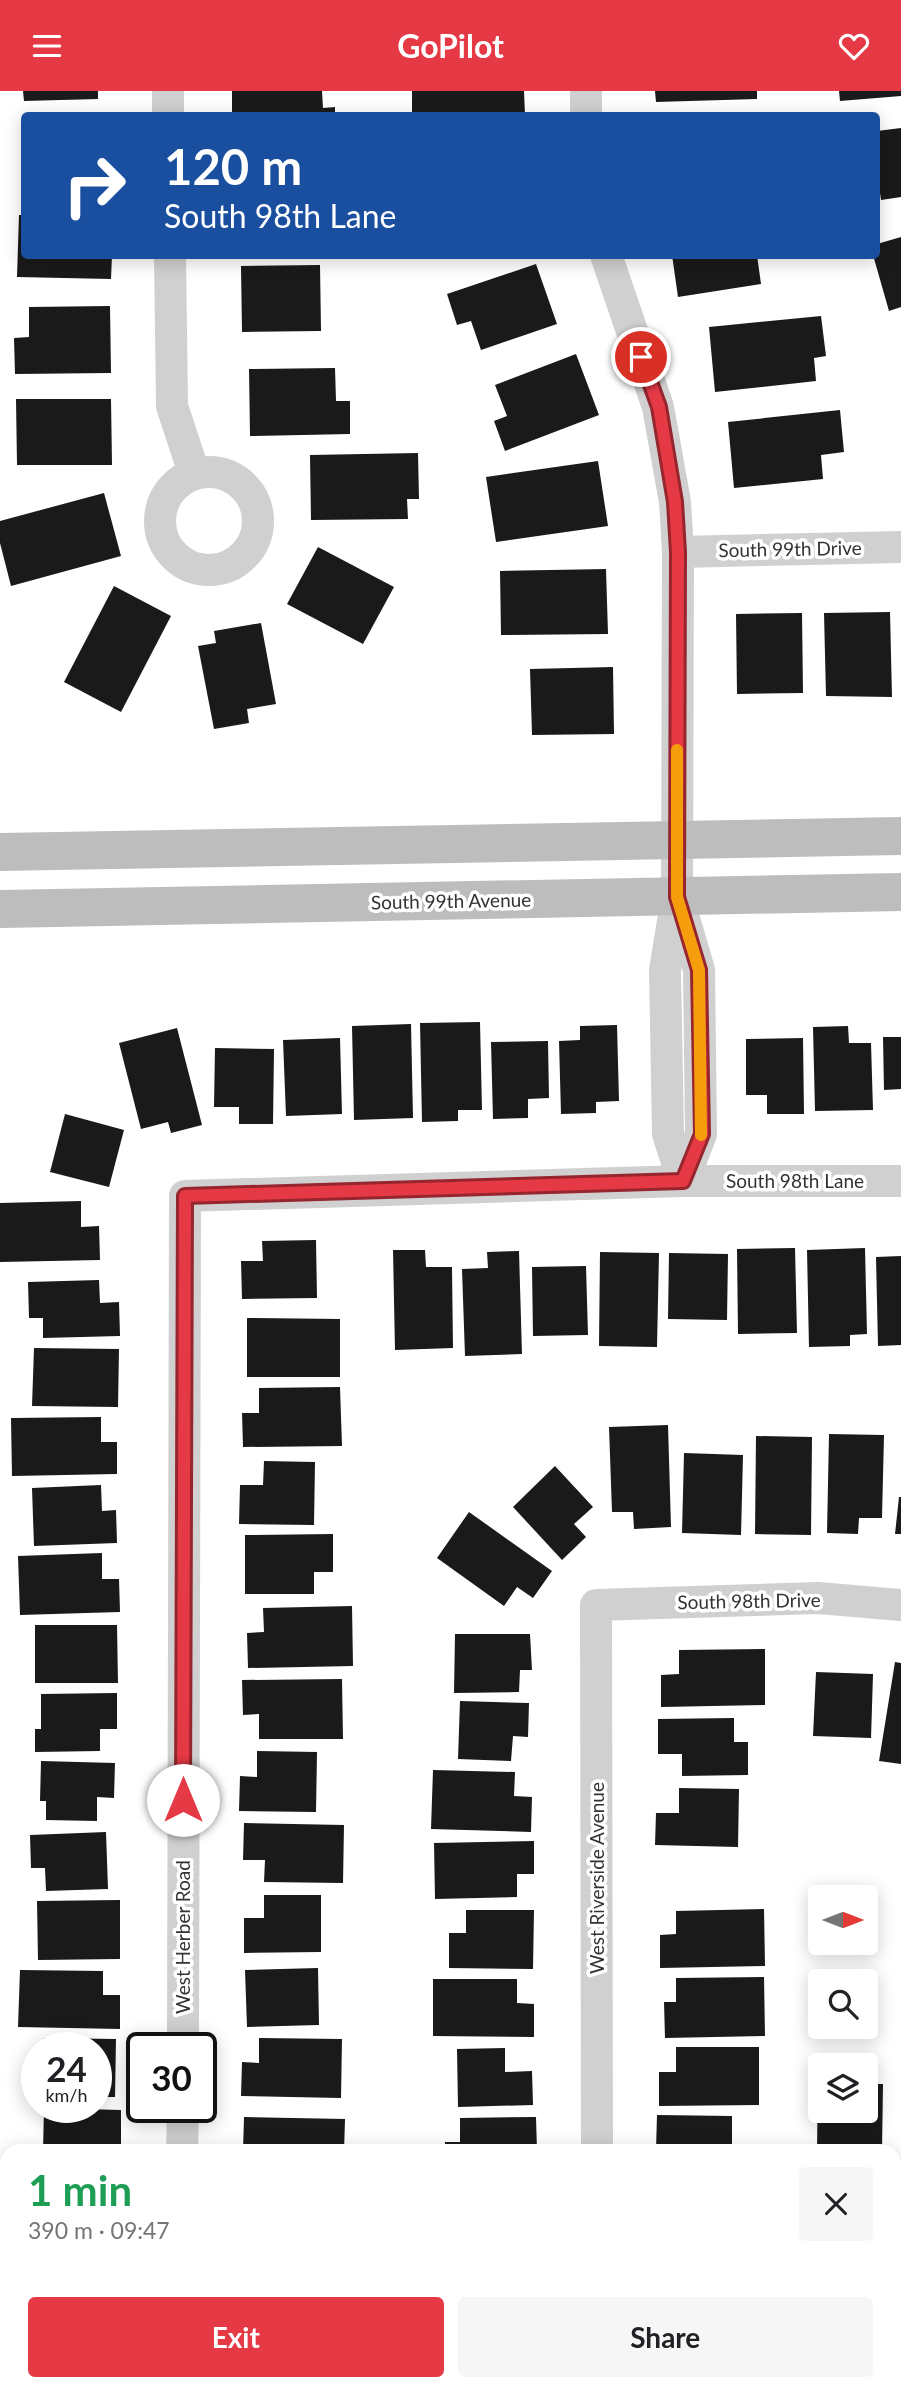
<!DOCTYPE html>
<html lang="en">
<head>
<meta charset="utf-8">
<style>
	body { margin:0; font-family:Lato,sans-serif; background:#f6f6f6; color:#202124; height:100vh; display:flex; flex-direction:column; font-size:26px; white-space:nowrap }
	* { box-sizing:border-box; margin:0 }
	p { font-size:23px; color:#757577 }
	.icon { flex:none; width:38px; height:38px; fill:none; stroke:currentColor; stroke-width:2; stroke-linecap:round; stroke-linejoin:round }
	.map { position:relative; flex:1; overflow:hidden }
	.side { position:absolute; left:0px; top:2053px; width:901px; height:247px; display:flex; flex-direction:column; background:#fff; border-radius:21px 21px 0 0; box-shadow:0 4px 18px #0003 }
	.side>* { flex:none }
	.guide { position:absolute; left:21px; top:21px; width:859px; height:147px; border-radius:7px; box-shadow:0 4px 18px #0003; background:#1a4fa0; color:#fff; overflow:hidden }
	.needle { width:46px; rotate:90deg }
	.buttons { position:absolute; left:808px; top:1794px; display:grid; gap:14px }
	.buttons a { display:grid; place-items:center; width:70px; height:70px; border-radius:7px; background:#fff; box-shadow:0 4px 18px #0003; font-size:35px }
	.speed { position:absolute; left:21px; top:1941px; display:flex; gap:14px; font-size:35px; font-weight:700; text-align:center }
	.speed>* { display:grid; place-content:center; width:91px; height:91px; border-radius:50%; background:#fff; box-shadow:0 4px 18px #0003; line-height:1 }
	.speed small { font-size:18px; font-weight:400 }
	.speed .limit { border:4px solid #111; border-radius:10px; background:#fff; color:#111 }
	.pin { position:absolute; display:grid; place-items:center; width:60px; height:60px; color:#fff; margin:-30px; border:4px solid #fff; border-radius:50%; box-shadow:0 2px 7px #0007 }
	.me { position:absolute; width:77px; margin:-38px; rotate:0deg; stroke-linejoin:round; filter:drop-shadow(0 0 5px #0008) }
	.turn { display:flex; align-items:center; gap:24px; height:147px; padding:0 28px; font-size:32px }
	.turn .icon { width:91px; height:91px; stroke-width:2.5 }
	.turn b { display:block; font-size:49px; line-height:60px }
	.round { display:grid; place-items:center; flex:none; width:74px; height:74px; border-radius:7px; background:#f6f6f6 }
	.overview { display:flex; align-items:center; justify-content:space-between; height:119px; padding:0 28px }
	h1 { font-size:42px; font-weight:700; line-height:52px; color:#1e9e55 }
	.action { display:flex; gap:14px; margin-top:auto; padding:14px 28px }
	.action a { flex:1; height:80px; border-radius:7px; background:#e63946; color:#fff; font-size:28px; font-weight:700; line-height:80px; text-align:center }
	.action a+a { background:#f6f6f6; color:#202124 }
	header { display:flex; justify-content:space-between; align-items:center; height:91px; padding:0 28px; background:#e63946; color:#fff; font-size:32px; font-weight:700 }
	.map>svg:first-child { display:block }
	.building { fill:#1a1a1a }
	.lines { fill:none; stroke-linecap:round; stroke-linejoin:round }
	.path { stroke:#cdcdcd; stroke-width:4.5; stroke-dasharray:3.5 3.5; stroke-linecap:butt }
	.street { stroke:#d0d0d0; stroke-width:32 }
	.secondary { stroke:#bdbdbd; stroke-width:38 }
	.route-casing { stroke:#96252e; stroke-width:18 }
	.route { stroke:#e63946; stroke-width:12 }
	.slow { stroke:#f59e0b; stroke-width:12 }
	.labels { text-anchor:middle; stroke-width:7; stroke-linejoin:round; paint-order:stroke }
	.street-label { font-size:19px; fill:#333; stroke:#fff }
</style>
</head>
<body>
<header><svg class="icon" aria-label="menu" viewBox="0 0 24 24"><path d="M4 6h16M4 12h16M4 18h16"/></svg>GoPilot<svg class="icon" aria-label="heart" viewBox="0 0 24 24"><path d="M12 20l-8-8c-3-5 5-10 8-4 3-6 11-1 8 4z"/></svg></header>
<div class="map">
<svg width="901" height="2299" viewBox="0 0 901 2299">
	<rect width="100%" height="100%" fill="#fff"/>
	<!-- building -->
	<g class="building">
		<polygon points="23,0 98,0 98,8 24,10"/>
		<polygon points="232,0 322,0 323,17 335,16 335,24 232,24"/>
		<polygon points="412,0 524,0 525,24 412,24"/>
		<polygon points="655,0 757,0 757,8 656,11"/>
		<polygon points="839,0 901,0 901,5 840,10"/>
		<polygon points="901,37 901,106 881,109 877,81 877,40"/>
		<polygon points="21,59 24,59 24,97 22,97"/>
		<polygon points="19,124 24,124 24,164 112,164 111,188 17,186"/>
		<polygon points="901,146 901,216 889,220 873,164 877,164 877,153"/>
		<polygon points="672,164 757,164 761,193 678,206"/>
		<polygon points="536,173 557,233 481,259 471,230 457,234 447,203"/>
		<polygon points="320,174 321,240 242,241 241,175"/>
		<polygon points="110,215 111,282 15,283 14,247 29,246 29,216"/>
		<polygon points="821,225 826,265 814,267 816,290 715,301 709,236"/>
		<polygon points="576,263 599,324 505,360 494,330 507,325 495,294"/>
		<polygon points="335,277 336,310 350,310 350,343 250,345 249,278"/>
		<polygon points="16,308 111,308 112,374 17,374"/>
		<polygon points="840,319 844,361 821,364 823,388 734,397 728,331"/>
		<polygon points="418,362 419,408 407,408 408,428 311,429 310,364"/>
		<polygon points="598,370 608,435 496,451 486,386"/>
		<polygon points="104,402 121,465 11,495 0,452 0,430"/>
		<polygon points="318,456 394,496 363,553 287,513"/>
		<polygon points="606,478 608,543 501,544 500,480"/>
		<polygon points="114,495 171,525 121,621 64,591"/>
		<polygon points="890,521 892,606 826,605 824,522"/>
		<polygon points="802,522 803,602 737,603 736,523"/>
		<polygon points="261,532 276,613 247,618 249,632 214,638 198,555 216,552 214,540"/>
		<polygon points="613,576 614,643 532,644 530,578"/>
		<polygon points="480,931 482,1019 458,1019 458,1030 422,1031 420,932"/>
		<polygon points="411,933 413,1027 354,1029 352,935"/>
		<polygon points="617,934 619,1010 596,1011 596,1022 561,1023 559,950 580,949 580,935"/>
		<polygon points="848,935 849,952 871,952 873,1019 815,1020 813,936"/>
		<polygon points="177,937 202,1034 171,1042 168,1031 141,1038 119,952"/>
		<polygon points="883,946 901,946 901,998 884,999"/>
		<polygon points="340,947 342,1023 286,1025 283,949"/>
		<polygon points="803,947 804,1023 767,1023 767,1004 746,1004 746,948"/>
		<polygon points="548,950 549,1007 528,1008 528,1027 493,1028 491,951"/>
		<polygon points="215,957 274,958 273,1033 239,1033 239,1016 214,1016"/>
		<polygon points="65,1023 124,1039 109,1096 50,1081"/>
		<polygon points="81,1110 81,1136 99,1135 100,1169 0,1171 0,1112"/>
		<polygon points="316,1149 317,1207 242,1208 241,1170 263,1170 262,1150"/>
		<polygon points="795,1157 797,1242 738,1243 737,1158"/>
		<polygon points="865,1157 867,1243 850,1244 850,1255 809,1256 807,1159"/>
		<polygon points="393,1159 425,1159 426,1176 452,1176 453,1257 395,1259"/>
		<polygon points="519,1160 522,1263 465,1265 462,1178 488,1177 487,1161"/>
		<polygon points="600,1161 659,1162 657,1256 599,1255"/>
		<polygon points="669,1162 728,1163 727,1229 668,1228"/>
		<polygon points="901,1165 901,1254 878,1255 876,1166"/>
		<polygon points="586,1175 588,1244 533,1245 532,1176"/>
		<polygon points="99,1189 100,1212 119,1211 120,1245 43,1247 43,1227 29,1227 28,1191"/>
		<polygon points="247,1227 340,1228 340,1286 247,1286"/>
		<polygon points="34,1257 119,1258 118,1316 32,1315"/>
		<polygon points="340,1296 342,1355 243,1356 242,1322 259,1322 259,1297"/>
		<polygon points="101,1326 101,1351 117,1351 117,1383 12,1385 11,1327"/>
		<polygon points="668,1334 671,1436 634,1438 633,1421 612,1421 609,1336"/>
		<polygon points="829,1343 884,1344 882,1427 859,1427 858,1443 827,1442"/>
		<polygon points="756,1345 812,1346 811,1444 755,1443"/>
		<polygon points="684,1362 743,1364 741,1444 682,1442"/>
		<polygon points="264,1370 315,1371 314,1434 239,1433 240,1394 263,1394"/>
		<polygon points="555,1375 593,1416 574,1433 586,1446 562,1469 513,1416"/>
		<polygon points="101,1394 102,1420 116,1419 117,1452 34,1455 32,1397"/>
		<polygon points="899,1406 901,1406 901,1443 895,1443"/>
		<polygon points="469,1421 552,1480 533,1507 517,1496 504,1515 437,1467"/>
		<polygon points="333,1443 333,1481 314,1481 314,1503 245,1503 245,1444"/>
		<polygon points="102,1462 102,1488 119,1488 120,1521 20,1524 18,1465"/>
		<polygon points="352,1515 353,1575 248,1577 247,1542 264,1541 263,1517"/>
		<polygon points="35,1534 117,1534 118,1592 35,1592"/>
		<polygon points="455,1543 530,1543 532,1579 520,1579 519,1601 454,1602"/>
		<polygon points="765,1558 765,1614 661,1616 661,1584 679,1583 679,1559"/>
		<polygon points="895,1571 901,1572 901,1673 879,1670"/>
		<polygon points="816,1581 873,1583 871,1647 813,1645"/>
		<polygon points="342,1588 343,1648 259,1648 259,1623 243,1624 242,1589"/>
		<polygon points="117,1602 117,1638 100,1638 100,1660 35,1661 35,1638 41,1638 41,1603"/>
		<polygon points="460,1610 529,1612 528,1646 513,1645 511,1670 458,1668"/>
		<polygon points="734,1627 734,1651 748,1651 748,1684 682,1685 682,1663 658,1663 658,1628"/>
		<polygon points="257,1660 317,1661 316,1721 239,1720 240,1685 257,1686"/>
		<polygon points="41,1670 115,1672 114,1707 97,1706 97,1730 46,1729 46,1710 40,1710"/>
		<polygon points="433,1679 515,1681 514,1705 532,1706 531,1741 431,1738"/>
		<polygon points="679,1697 739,1698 738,1756 655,1754 656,1722 679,1722"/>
		<polygon points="244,1732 344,1734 343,1792 264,1791 265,1769 243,1769"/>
		<polygon points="106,1741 108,1798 46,1800 45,1777 31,1777 30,1744"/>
		<polygon points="534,1750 534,1783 517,1783 517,1806 435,1808 434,1752"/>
		<polygon points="264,1804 321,1804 321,1861 244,1862 244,1827 264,1827"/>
		<polygon points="120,1809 120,1868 38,1869 37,1810"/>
		<polygon points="764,1818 765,1875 660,1877 660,1844 676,1843 676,1820"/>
		<polygon points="466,1819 534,1819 533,1878 449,1877 449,1842 466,1842"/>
		<polygon points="318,1877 319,1934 247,1936 245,1879"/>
		<polygon points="20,1879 103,1880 103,1904 120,1904 120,1938 18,1936"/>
		<polygon points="764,1886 765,1945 665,1947 664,1911 676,1911 676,1887"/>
		<polygon points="433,1888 517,1888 517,1912 534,1913 534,1946 433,1945"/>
		<polygon points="43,1947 116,1948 115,2006 96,2006 96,1956 43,1956"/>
		<polygon points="259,1947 342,1948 341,2007 241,2005 242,1971 259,1972"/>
		<polygon points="676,1956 759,1956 759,2014 659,2015 659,1981 676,1981"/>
		<polygon points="505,1957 505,1981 532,1980 533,2014 458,2016 457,1958"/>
		<polygon points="818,1980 821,1980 821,2020 866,2020 866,1993 883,1993 882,2060 817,2060"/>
		<polygon points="44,2017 121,2019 121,2057 102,2056 102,2060 43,2060"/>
		<polygon points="657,2024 732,2025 732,2060 656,2059"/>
		<polygon points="244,2026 345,2028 344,2060 243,2060"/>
		<polygon points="536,2026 537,2060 445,2060 445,2051 460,2051 460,2027"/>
		<rect x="894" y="2208" width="7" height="68"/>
		<polygon points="396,2292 455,2292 454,2298 396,2297"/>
		<polygon points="533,2292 592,2292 591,2299 533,2299"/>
		<polygon points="671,2292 734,2292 734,2295 671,2296"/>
		<rect x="739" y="2292" width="61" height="7"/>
	</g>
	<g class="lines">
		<!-- path -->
		<polyline class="path" points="47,2299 51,2292"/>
		<!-- street -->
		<g class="street">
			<polyline points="168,0 168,24"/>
			<polyline points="586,0 586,24"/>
			<polyline points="170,164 172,315 194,382"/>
			<polyline points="606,164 658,316 675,411 678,461 677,806 665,879 668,1043 683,1090"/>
			<circle cx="209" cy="430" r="49"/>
			<polyline points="678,461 901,456"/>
			<polyline points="680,814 699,879 701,1043 683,1090"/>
			<polyline points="183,1956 185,1105 683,1090 901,1090"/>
			<polyline points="182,2060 183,2016"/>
			<polyline points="597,2060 596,1514 818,1507 901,1514"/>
			<polyline points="894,2139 901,2139"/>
		</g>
		<!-- secondary -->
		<g class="secondary">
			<polyline points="0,761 901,745"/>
			<polyline points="0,818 901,801"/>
		</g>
	</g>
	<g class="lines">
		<!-- route casing -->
		<g class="route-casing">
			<polyline id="route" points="183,1709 185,1105 683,1090 702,1043 699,879 677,806 678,461 675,411 659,316 641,266"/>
		</g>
		<!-- route -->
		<use href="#route" class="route"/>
		<!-- slow -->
		<polyline class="slow" points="677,659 677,806 699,879 701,1044"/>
	</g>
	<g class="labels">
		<!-- street labels -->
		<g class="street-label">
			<text transform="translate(790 458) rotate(-1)" y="7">South 99th Drive</text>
			<text transform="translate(451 810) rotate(-1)" y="7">South 99th Avenue</text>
			<text x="795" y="1097">South 98th Lane</text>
			<text transform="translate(749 1510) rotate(-1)" y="7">South 98th Drive</text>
			<text transform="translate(597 1787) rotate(-90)" y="7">West Riverside Avenue</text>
			<text transform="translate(183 1846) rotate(-90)" y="7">West Herber Road</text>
		</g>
	</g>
</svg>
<div class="buttons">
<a><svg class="needle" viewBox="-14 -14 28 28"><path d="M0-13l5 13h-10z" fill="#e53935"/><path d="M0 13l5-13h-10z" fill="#757577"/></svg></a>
<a><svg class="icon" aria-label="search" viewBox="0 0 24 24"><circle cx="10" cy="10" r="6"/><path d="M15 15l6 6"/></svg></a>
<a><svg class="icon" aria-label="layers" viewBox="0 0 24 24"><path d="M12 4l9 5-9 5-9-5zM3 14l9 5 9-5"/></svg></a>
</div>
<div class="speed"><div>24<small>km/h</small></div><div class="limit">30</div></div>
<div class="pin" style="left:641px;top:266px;background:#d93025"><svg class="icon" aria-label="arrive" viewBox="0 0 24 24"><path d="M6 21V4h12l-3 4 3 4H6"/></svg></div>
<svg class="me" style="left:183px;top:1709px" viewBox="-20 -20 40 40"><circle r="19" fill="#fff"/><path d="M0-13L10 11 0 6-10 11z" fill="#e63946"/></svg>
<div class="guide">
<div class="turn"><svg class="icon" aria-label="right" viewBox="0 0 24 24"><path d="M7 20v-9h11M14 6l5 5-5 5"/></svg><div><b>120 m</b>South 98th Lane</div></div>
</div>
<section class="side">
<div class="overview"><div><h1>1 min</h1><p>390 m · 09:47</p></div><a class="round"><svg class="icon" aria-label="close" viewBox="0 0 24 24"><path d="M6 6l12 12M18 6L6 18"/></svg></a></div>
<div class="action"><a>Exit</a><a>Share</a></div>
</section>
</div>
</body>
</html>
